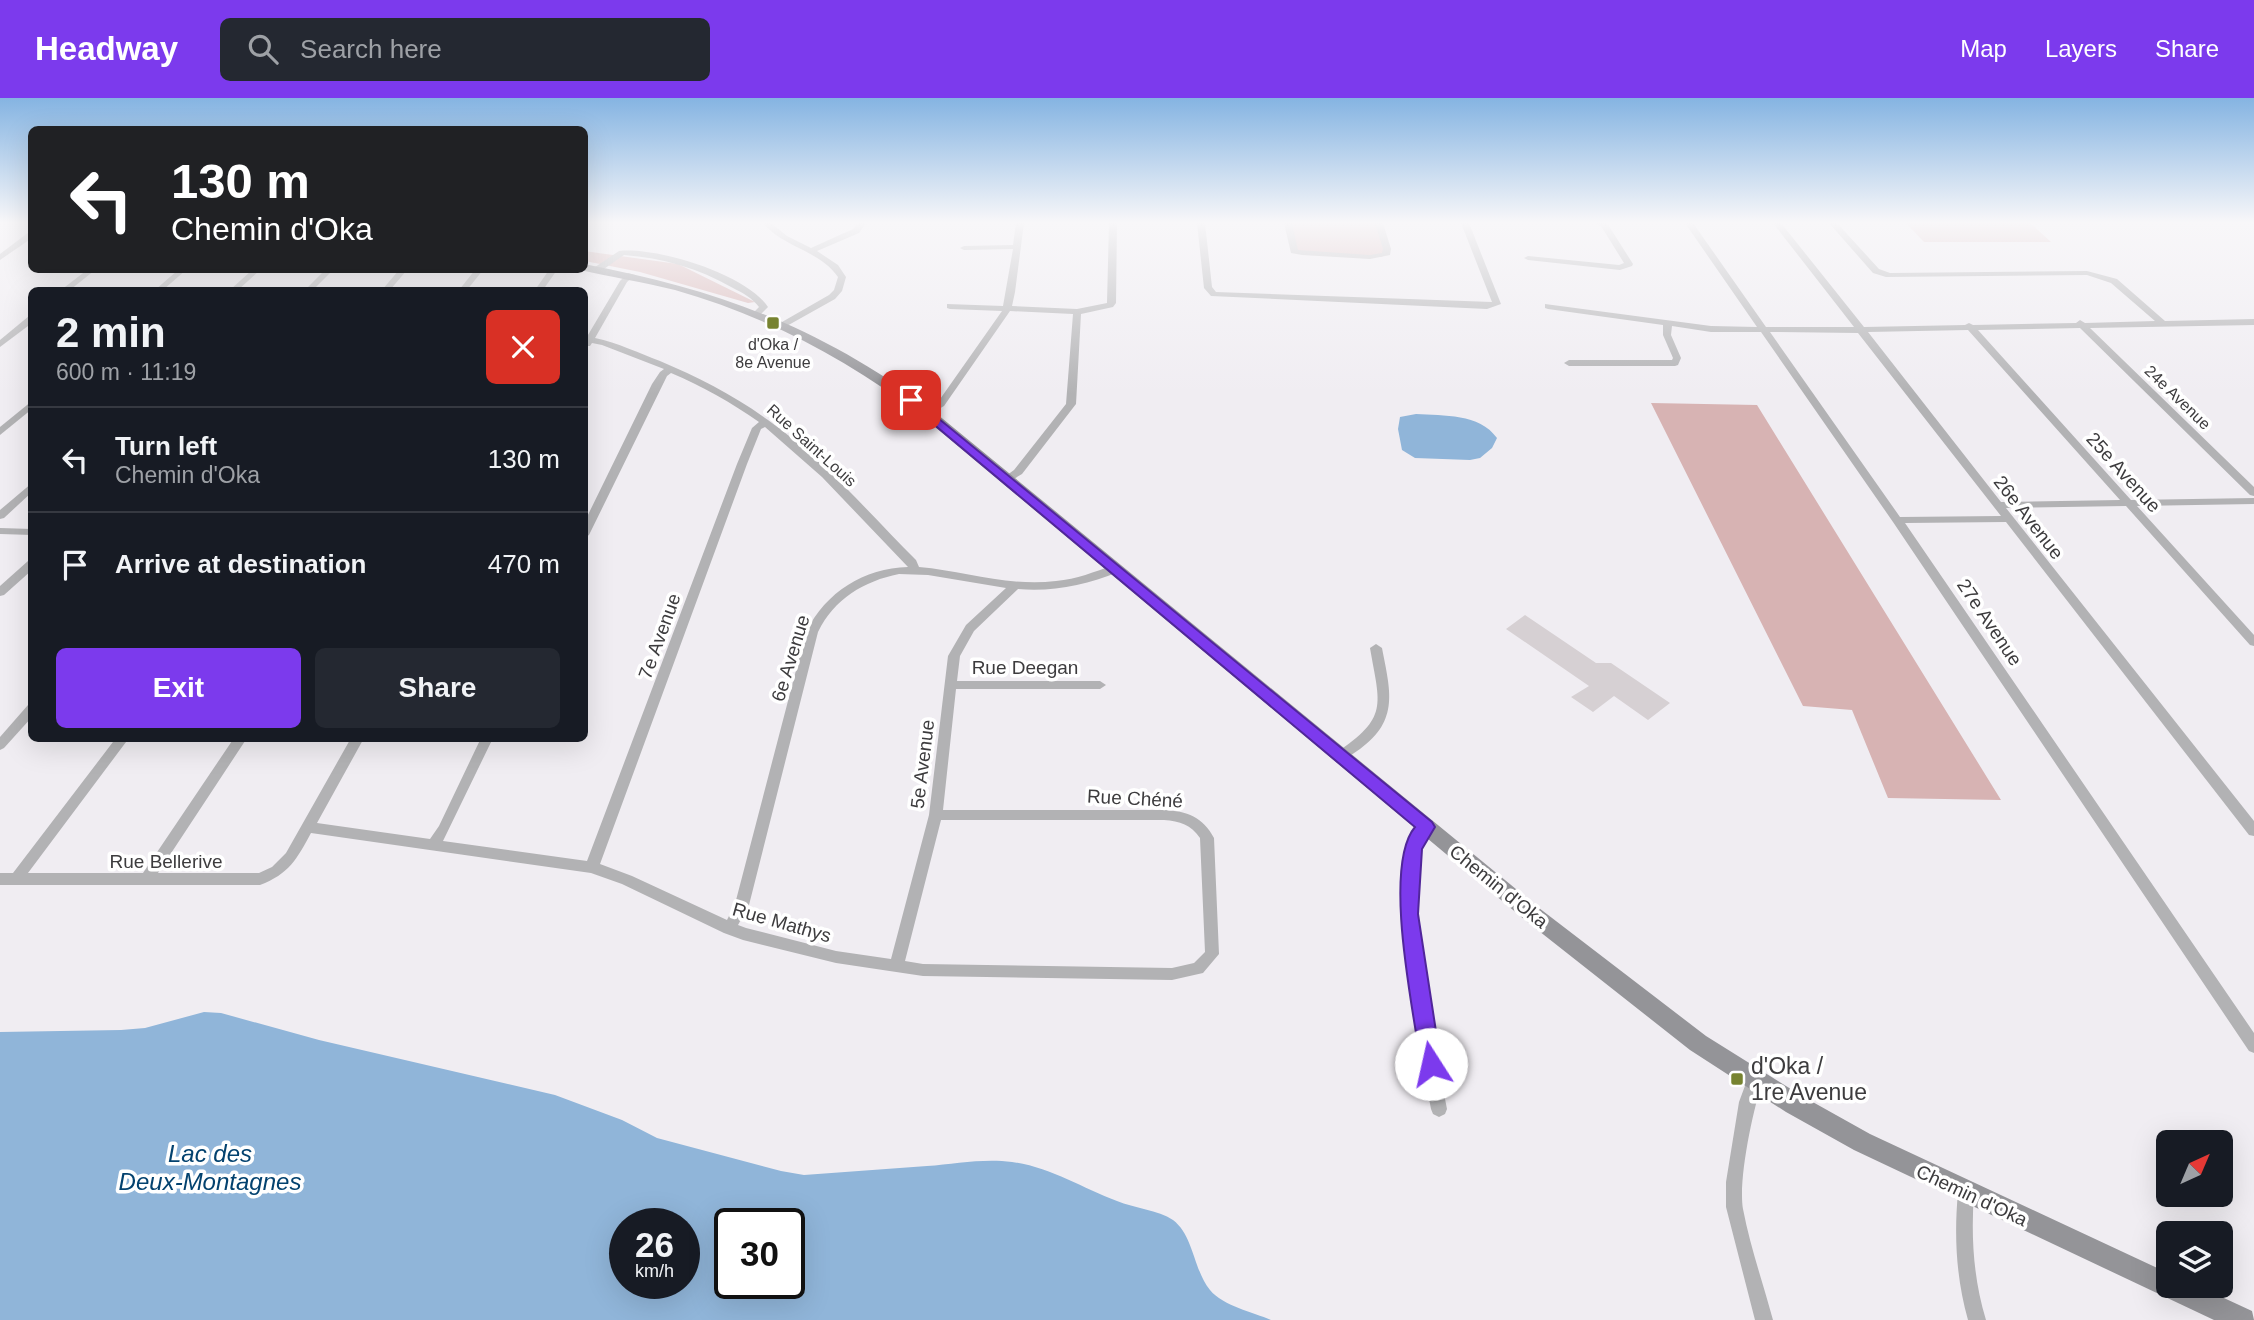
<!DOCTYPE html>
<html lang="en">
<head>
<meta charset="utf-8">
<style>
	body { margin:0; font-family:Helvetica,sans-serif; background:#242831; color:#f1f3f6; height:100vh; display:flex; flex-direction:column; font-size:26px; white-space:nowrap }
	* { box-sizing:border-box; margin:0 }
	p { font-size:23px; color:#9ea1a6 }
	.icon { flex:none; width:38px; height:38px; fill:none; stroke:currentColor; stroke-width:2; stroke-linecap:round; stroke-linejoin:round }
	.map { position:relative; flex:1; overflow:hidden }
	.details { position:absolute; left:28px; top:189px; width:560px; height:455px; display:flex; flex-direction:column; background:#171b24; border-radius:10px; box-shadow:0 7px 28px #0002 }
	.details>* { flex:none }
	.hud { position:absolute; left:28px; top:28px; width:560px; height:147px; border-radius:10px; box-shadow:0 7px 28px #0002; background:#202124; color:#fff; overflow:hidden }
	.needle { width:46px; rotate:44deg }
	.buttons { position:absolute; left:2156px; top:1032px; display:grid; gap:14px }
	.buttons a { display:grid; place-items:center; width:77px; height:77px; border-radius:10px; background:#171b24; box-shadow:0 7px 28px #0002; font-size:35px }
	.speed { position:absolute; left:609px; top:1110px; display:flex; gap:14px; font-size:35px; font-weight:700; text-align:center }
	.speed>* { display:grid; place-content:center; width:91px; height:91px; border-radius:50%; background:#171b24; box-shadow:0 7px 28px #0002; line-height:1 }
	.speed small { font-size:18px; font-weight:400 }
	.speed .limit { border:4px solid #111; border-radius:10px; background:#fff; color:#111 }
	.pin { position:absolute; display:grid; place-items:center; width:60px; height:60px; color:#fff; margin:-30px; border-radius:14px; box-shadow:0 4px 10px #0006 }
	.me { position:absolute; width:77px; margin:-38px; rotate:350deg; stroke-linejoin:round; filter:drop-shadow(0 0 5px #0008) }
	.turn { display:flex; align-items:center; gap:24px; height:147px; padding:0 28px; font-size:32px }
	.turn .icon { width:91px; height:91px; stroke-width:2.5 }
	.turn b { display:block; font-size:49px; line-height:60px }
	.round { display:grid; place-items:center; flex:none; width:74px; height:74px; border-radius:10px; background:#242831 }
	.overview { display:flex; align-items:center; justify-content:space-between; height:119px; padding:0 28px }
	h1 { font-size:42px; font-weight:800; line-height:52px }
	.cta { display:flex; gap:14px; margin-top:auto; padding:14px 28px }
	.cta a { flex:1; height:80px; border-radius:10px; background:#7c3aed; color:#fff; font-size:28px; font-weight:800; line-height:80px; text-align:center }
	.cta a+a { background:#242831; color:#f1f3f6 }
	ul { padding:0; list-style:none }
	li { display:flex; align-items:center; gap:21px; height:105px; padding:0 28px; border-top:2px solid #363941 }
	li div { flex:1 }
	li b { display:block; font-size:26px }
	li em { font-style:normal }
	header { display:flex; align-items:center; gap:42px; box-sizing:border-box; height:98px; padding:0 35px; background:#7c3aed; color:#fff }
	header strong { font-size:33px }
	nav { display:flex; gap:38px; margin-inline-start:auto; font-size:24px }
	.search { width:490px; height:63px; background:#242831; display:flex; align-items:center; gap:18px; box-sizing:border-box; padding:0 24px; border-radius:10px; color:#9ea1a6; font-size:26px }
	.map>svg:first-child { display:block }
	.green { fill:#d7b3b3 }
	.water { fill:#90b5d9; fill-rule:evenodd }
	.building { fill:#d6d0d3 }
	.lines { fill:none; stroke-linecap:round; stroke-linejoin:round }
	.minor { fill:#b2b2b4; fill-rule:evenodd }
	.secondary { fill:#949498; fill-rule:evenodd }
	.route { fill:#7c3aed; stroke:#51269a; stroke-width:2 }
	.poi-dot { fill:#778330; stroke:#fff; stroke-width:2.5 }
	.labels { text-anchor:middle; stroke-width:7; stroke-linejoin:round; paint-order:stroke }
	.far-poi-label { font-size:16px; fill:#3d3c3e; stroke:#fff }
	.far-street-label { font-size:16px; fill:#3d3c3e; stroke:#fff }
	.street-label { font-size:19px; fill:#3d3c3e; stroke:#fff }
	.near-poi-label { font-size:23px; fill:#3d3c3e; stroke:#fff; text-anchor:start }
	.near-water-label { font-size:24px; font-style:italic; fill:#03426f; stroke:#fff }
</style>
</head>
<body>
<header>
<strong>Headway</strong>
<div class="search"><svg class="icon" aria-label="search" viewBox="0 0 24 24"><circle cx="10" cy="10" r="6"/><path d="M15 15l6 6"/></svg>Search here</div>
<nav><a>Map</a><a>Layers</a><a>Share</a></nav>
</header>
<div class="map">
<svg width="2254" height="1222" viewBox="0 0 2254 1222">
	<rect width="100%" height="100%" fill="#f0edf2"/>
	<!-- green -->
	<g class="green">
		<polygon points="1288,125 1379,125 1387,151 1382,159 1294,153"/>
		<polygon points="1906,125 2030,125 2051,144 1924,144"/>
		<polygon points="584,153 678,166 755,204 748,205 640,174 585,163"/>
		<polygon points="1651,305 1757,307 2001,702 1888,700 1852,612 1803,608"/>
	</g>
	<!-- water -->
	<g class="water">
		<path d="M1416,316C1444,318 1479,315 1497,340L1492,350L1480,360L1470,362L1415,360L1402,352L1398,331L1400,319Z"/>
		<path d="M204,914L221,915L319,942L555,997L622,1022L657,1040L781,1073L804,1077C845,1074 886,1071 927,1068C955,1066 984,1060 1012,1064C1050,1069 1082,1090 1117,1103C1134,1110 1158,1112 1173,1122C1194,1138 1193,1171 1210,1192C1223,1208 1253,1214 1271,1222H0V934L121,932L145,930ZM625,1125H684V1185H625ZM730,1125H789V1185H730Z"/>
	</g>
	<!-- building -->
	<polygon class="building" points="1525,517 1596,565 1611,565 1670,605 1648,622 1614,598 1593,614 1571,599 1589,588 1506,531"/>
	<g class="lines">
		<!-- minor -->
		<g class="minor">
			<path d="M763,125H771L787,138L811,150L853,131L858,125H866L859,135L817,153L838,167L846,179L842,193L835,201L785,229L782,228V224L829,197L834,192L838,179C819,152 784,150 763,125Z"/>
			<polygon points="1016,125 1024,125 1015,194 1012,208 1077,211 1107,205 1109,125 1117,125 1116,205 1113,209 1081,216 1076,306 1022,376 1007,385 1003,384 1003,380 1014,372 1066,306 1073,216 1010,213 944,308 927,318 922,315 938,304 1002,213 950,211 947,210 947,206 1003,208 1013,151 964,152 960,150 964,148 1013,147"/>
			<polygon points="1197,125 1205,125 1212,189 1216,194 1492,204 1461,125 1469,125 1501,206 1487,211 1211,198 1204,190"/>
			<polygon points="1284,125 1292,125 1298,152 1370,157 1382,155 1383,151 1375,125 1383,125 1391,151 1390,157 1370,161 1302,157 1291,155"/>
			<polygon points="1594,125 1607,125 1633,166 1632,168 1620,172 1528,162 1524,160 1528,158 1619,167 1624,165 1601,128"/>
			<path d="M1685,125H1693L1766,229H1854L1773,125H1781L1864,229L1965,227L1969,225L1973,227L2076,225L2080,222L2085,225L2155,223L2111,185L2087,177L1886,179L1873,175L1829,125H1837L1879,171L1890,175L2087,173L2117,181L2165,223L2254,221V227L2090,230L2254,389V398L2250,397L2080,230L1978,232L2131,402L2254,400V406L2137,408L2254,537V548L2250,547L2126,408L2006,410L2254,723V738L2249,737L2006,424L1905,425L2254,935V955L2249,953L1893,424L1761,234H1711L1672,228L1671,237L1681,260L1678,267L1675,268H1569L1564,265L1569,262H1672L1673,260L1663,237V227L1548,211L1545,210V206L1711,228L1757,229ZM1968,232L2120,402L2001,404L1868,234ZM1770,234L1858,235L2001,418L1900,419Z"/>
			<polygon points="29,134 32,134 32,140 0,162 0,156"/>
			<path d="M619,153C658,149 746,176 768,209L761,216H755L754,214L759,209C752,200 743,195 733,190C698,170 663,160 624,157L601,173H595V169Z"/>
			<polygon points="87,172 95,172 70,192 61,192"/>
			<polygon points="178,172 186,172 163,192 155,192"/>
			<polygon points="252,172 260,172 238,192 230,192"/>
			<polygon points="325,172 333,172 313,192 305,192"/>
			<polygon points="399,172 407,172 390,192 382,192"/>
			<polygon points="475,172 483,172 467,192 459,192"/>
			<polygon points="549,172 557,172 543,192 535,192"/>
			<path d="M628,175L635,177L627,184L595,240C618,245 639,255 660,263C698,279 735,298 768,322C823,361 868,414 916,462L919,469C965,473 1009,489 1056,483C1077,481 1094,474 1114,467L1118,468L1119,471L1118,474C1086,487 1053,494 1018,491L974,533L960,558L957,583H1100L1106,587L1100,591H956L943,712H1164C1187,713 1203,719 1214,740L1219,856L1203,875L1172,882L923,878L836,865L743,842L724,835L622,786L591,775L311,735C297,761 289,776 260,787H0V775H13L116,640H129L28,775H143L234,640H247L158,775H259L272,769L286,755L351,640H364L317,725L430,741L439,728L481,640H493L443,743L587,763L737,366L752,330L759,324C732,305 702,288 671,275L667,278L589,437L584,440V425L652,286L660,274L664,271L602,247L592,245L590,248H584L585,242L620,183ZM765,329L822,379L908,469C864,470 826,494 806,534L735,806L727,822L632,778L600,766L747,366L761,331ZM899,476L928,477L1006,490L966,527L948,558L929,717L891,861L836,853L746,830L738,827L749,807L818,534C834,501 864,483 899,476ZM941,722H1164C1180,723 1191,727 1200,740L1205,854L1194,865L1172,870L923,866L905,863Z"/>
			<polygon points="29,218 32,218 32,225 0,249 0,242"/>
			<polygon points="32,303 32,311 0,337 0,329"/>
			<polygon points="32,385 32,394 4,420 0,421 0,412"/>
			<polygon points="0,430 32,431 32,437 0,436"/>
			<polygon points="28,463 32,463 32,472 4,497 0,498 0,488"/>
			<path d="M1376,546L1382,550C1390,592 1400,622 1360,651C1352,656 1345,663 1336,661L1334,658L1336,655C1389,619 1380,608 1370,550Z"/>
			<polygon points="32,606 32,619 4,650 0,652 0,639 28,607"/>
			<path d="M1426,724L1431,725L1433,729L1421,750L1416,781V820L1427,908L1447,1011L1445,1016L1439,1019L1433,1016L1431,1011C1418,942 1402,872 1402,802C1402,785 1402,765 1408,749C1411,741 1417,733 1421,725Z"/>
			<path d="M1755,975L1761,977L1763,982C1753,1011 1738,1082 1743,1111C1750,1148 1763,1185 1773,1222H1755L1726,1109V1084L1739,1004L1749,977Z"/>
			<path d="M1966,1086L1972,1088L1974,1094C1971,1138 1973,1179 1986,1222H1968C1956,1179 1954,1138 1958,1094L1960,1088Z"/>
		</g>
		<!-- secondary -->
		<path class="secondary" d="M584,166C720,192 820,229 932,312L1539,810L1706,938L1802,998L1870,1036L2168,1175V1188H2198L2252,1213L2254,1222H2214L1854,1052L1786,1014L1690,952L1525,822L922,318C847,261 766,218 675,192C643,184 611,179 580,172H584Z"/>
	</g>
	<!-- sky -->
	<linearGradient id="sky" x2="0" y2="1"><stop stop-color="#85b4e2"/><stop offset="0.42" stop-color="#f8f7f9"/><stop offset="1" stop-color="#f8f7f9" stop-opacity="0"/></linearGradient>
	<rect width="2254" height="296" fill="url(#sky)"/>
	<!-- route -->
	<path class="route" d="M911,298L1432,724L1435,729L1422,751L1418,816L1441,966L1438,973L1431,975L1424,973L1421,966C1414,916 1382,768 1415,729L907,304V299Z"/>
	<!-- markers -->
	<g class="poi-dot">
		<rect x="766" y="218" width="14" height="14" rx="3.5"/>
		<rect x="1730" y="974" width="14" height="14" rx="3.5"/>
	</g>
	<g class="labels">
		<!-- far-poi labels -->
		<g class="far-poi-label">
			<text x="773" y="252">d'Oka /<tspan x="773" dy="18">8e Avenue</tspan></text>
		</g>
		<!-- far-street labels -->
		<g class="far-street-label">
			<text transform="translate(2178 299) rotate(44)" y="6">24e Avenue</text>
			<text transform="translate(812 347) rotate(42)" y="6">Rue Saint-Louis</text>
		</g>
		<!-- street labels -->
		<g class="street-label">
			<text transform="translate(2124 374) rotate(48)" y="7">25e Avenue</text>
			<text transform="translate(2029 419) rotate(52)" y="7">26e Avenue</text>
			<text transform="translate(1990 524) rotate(56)" y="7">27e Avenue</text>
			<text transform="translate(659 538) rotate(-70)" y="7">7e Avenue</text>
			<text transform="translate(790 560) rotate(-73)" y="7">6e Avenue</text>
			<text x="1025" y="576">Rue Deegan</text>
			<text transform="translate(922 666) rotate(-83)" y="7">5e Avenue</text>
			<text transform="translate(1135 700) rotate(3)" y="7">Rue Chéné</text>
			<text x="166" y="770">Rue Bellerive</text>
			<text transform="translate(1499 788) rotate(39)" y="7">Chemin d'Oka</text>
			<text transform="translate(782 824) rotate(16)" y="7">Rue Mathys</text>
			<text transform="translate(1972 1097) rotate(25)" y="7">Chemin d'Oka</text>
		</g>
		<!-- near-poi labels -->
		<g class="near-poi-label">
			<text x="1751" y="976">d'Oka /<tspan x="1751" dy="26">1re Avenue</tspan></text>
		</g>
		<!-- near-water labels -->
		<g class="near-water-label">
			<text x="210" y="1064">Lac des<tspan x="210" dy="28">Deux-Montagnes</tspan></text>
		</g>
	</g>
</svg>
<div class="buttons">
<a><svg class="needle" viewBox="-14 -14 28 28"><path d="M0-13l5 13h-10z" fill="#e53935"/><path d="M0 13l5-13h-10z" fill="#9ea1a6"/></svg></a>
<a><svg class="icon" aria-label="layers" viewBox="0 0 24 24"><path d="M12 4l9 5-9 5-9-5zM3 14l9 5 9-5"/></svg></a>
</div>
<div class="speed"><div>26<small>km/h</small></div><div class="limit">30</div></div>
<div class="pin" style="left:911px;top:302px;background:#d93025"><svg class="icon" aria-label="arrive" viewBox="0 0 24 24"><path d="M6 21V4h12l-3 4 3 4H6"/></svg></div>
<svg class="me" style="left:1431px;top:966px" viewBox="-20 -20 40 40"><circle r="19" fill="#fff"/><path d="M0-13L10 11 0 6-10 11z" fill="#7c3aed"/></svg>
<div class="hud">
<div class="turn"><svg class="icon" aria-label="left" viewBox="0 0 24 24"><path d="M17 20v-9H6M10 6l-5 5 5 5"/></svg><div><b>130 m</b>Chemin d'Oka</div></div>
</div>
<section class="details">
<div class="overview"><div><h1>2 min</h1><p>600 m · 11:19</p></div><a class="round" style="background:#d93025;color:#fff"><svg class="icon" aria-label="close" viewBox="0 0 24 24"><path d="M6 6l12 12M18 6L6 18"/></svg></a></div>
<ul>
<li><svg class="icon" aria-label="left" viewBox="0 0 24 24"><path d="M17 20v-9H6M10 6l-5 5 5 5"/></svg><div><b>Turn left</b><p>Chemin d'Oka</p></div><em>130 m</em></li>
<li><svg class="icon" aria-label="arrive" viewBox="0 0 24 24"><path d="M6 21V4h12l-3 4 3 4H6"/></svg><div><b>Arrive at destination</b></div><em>470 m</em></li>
</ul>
<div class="cta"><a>Exit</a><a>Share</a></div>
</section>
</div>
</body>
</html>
